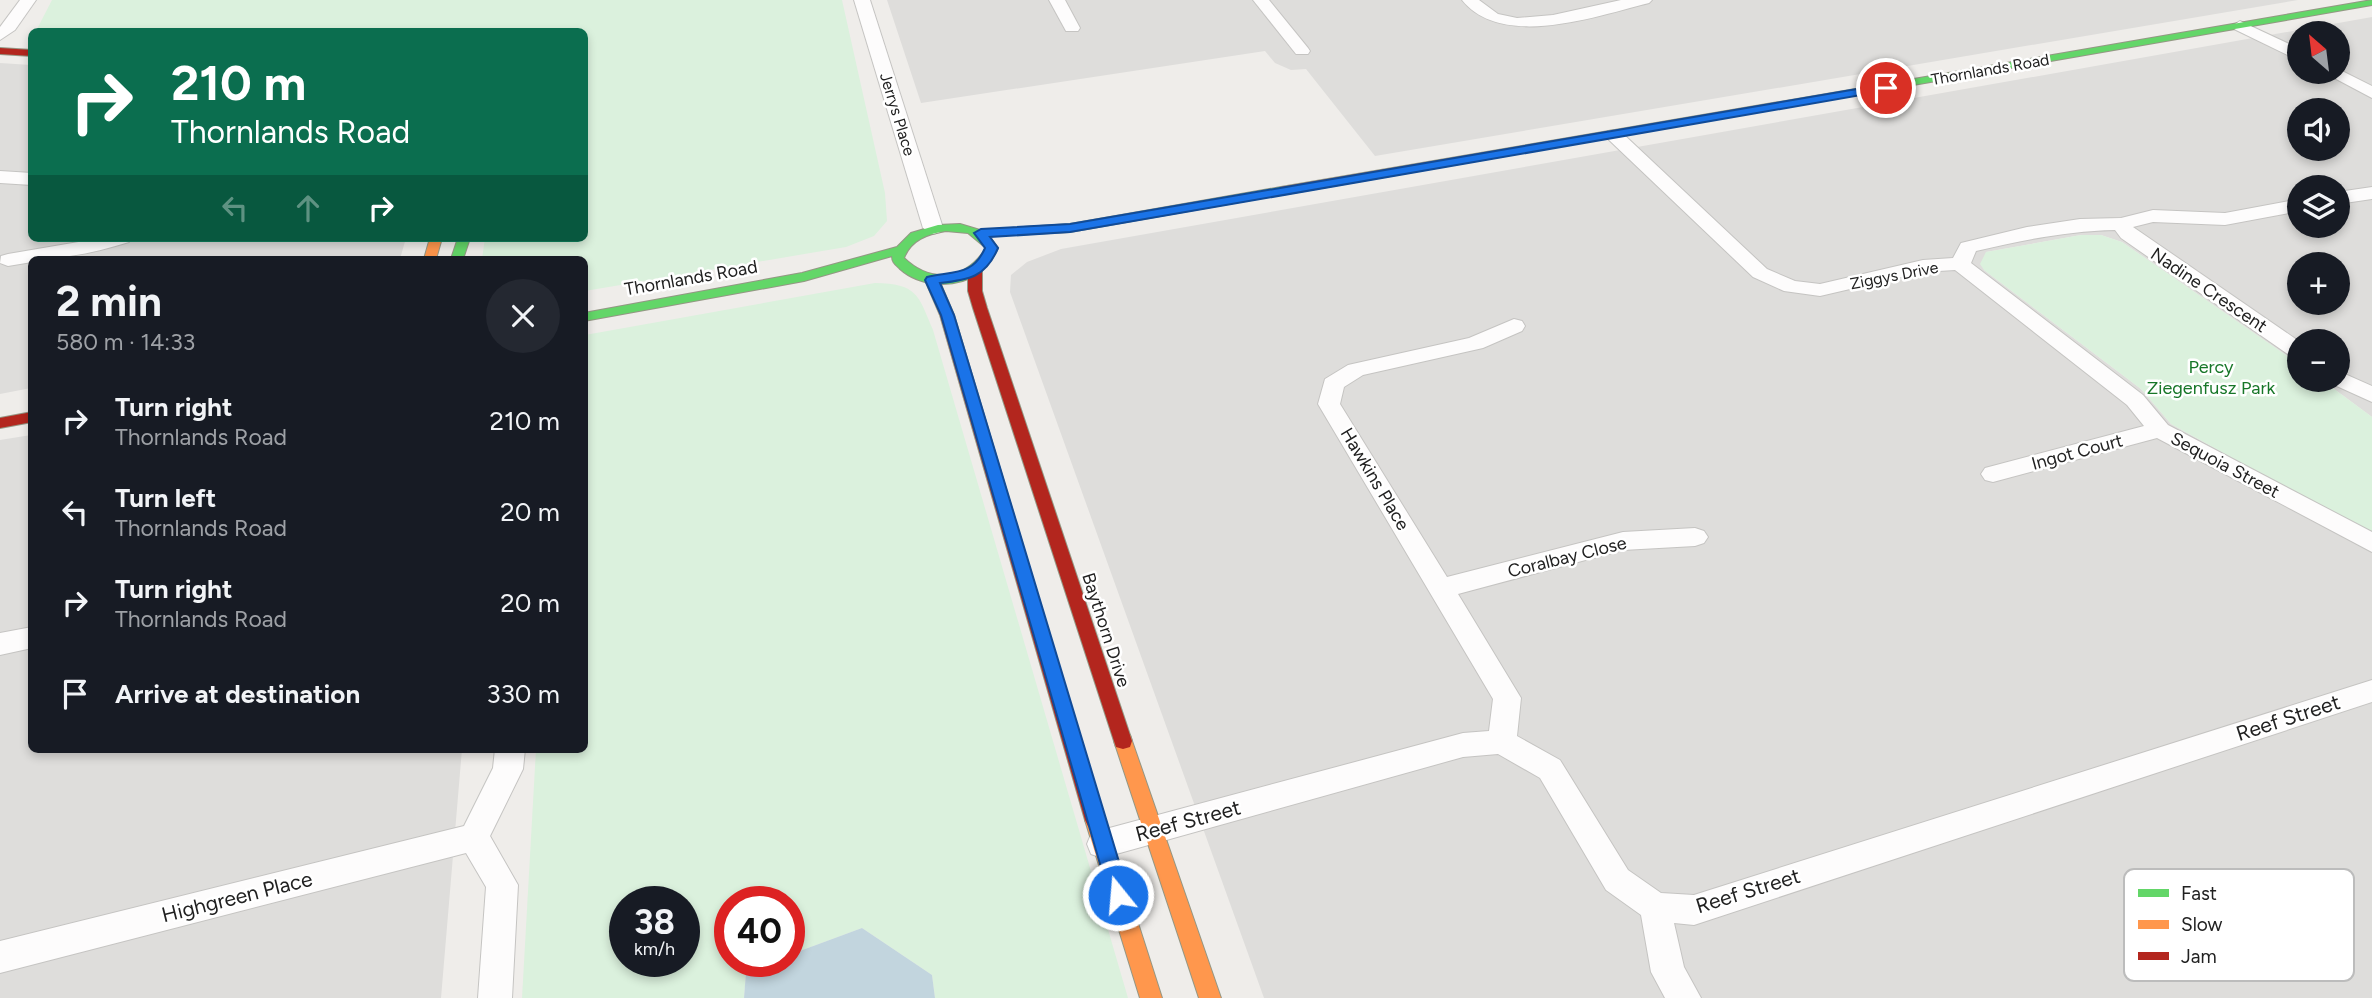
<!DOCTYPE html>
<html lang="en">
<head>
<meta charset="utf-8">
<style>
	body { margin:0; font-family:Figtree,sans-serif; background:#242831; color:#f1f3f6; height:100vh; display:flex; flex-direction:column; font-size:26px; white-space:nowrap }
	* { box-sizing:border-box; margin:0 }
	p { font-size:23px; color:#9ea1a6 }
	.icon { flex:none; width:38px; height:38px; fill:none; stroke:currentColor; stroke-width:2; stroke-linecap:round; stroke-linejoin:round }
	.map { position:relative; flex:1; overflow:hidden }
	.drawer { position:absolute; left:28px; top:256px; width:560px; height:497px; display:flex; flex-direction:column; background:#171b24; border-radius:10px; box-shadow:0 4px 10px #0003 }
	.drawer>* { flex:none }
	.guide { position:absolute; left:28px; top:28px; width:560px; height:214px; border-radius:10px; box-shadow:0 4px 10px #0003; background:#0b6e4f; color:#fff; overflow:hidden }
	.needle { width:46px; rotate:332deg }
	.buttons { position:absolute; left:2287px; top:21px; display:grid; gap:14px }
	.buttons a { display:grid; place-items:center; width:63px; height:63px; border-radius:50%; background:#171b24; box-shadow:0 4px 10px #0003; font-size:35px }
	.speed { position:absolute; left:609px; top:886px; display:flex; gap:14px; font-size:35px; font-weight:700; text-align:center }
	.speed>* { display:grid; place-content:center; width:91px; height:91px; border-radius:50%; background:#171b24; box-shadow:0 4px 10px #0003; line-height:1 }
	.speed small { font-size:18px; font-weight:400 }
	.speed .limit { border:10px solid #d22; background:#fff; color:#111 }
	.pin { position:absolute; display:grid; place-items:center; width:60px; height:60px; color:#fff; margin:-30px; border:4px solid #fff; border-radius:50%; box-shadow:0 2px 7px #0007 }
	.me { position:absolute; width:77px; margin:-38px; rotate:343deg; stroke-linejoin:round; filter:drop-shadow(0 0 5px #0008) }
	.turn { display:flex; align-items:center; gap:24px; height:147px; padding:0 28px; font-size:32px }
	.turn .icon { width:91px; height:91px; stroke-width:2.5 }
	.turn b { display:block; font-size:49px; line-height:60px }
	.lanes { display:flex; align-items:center; height:66px; padding:0 28px; background:#0003; justify-content:center; gap:35px; direction:ltr }
	.lanes .off { opacity:.35 }
	.round { display:grid; place-items:center; flex:none; width:74px; height:74px; border-radius:37px; background:#242831 }
	.headline { display:flex; align-items:center; justify-content:space-between; height:119px; padding:0 28px }
	h1 { font-size:42px; font-weight:700; line-height:52px }
	ul { padding:0; list-style:none }
	li { display:flex; align-items:center; gap:21px; height:91px; padding:0 28px }
	li div { flex:1 }
	li b { display:block; font-size:26px }
	li em { font-style:normal }
	.map>svg:first-child { display:block }
	.residential { fill:#dedddb; fill-rule:evenodd }
	.park { fill:#dbf1dd; fill-rule:evenodd }
	.water { fill:#c2d5de }
	.lines { fill:none; stroke-linecap:round; stroke-linejoin:round }
	.street-casing { stroke:#c5c4c2; stroke-width:2 }
	.fast-casing { stroke:#949784; stroke-width:2 }
	.slow-casing { stroke:#949784; stroke-width:2 }
	.jam-casing { stroke:#949784; stroke-width:2 }
	.street { fill:#fdfcfc; fill-rule:evenodd }
	.fast { fill:#63d668; fill-rule:evenodd }
	.slow { fill:#ff974d; fill-rule:evenodd }
	.jam { fill:#b3261e; fill-rule:evenodd }
	.route { fill:#1a73e8; stroke:#114b97; stroke-width:2 }
	.labels { text-anchor:middle; stroke-width:5; stroke-linejoin:round; paint-order:stroke }
	.far-street-label { font-size:16px; fill:#212121; stroke:#fff }
	.street-label { font-size:18px; fill:#212121; stroke:#fff }
	.park-label { font-size:18px; fill:#177628; stroke:#fff }
	.near-street-label { font-size:21px; fill:#212121; stroke:#fff }
	.key { fill:#fff; stroke:#bcbcbc; stroke-width:2 }
	.key-label { font-size:19px; fill:#212121 }
</style>
</head>
<body>
<div class="map">
<svg width="2372" height="998" viewBox="0 0 2372 998">
	<rect width="100%" height="100%" fill="#efedea"/>
	<!-- residential -->
	<g class="residential">
		<polygon points="887,0 2298,0 1375,156 1306,69 1291,70 1275,63 1265,51 921,103"/>
		<path d="M2372,17V417L2322,380H2338V341H2300L2299,364L2122,242L2101,235H2081L1986,252L1984,270L2141,389L2171,424L2372,535V998H1264L1010,292L1011,275L1027,262L1061,249ZM2300,33H2338V72H2300ZM2300,110H2338V149H2300ZM2300,187H2338V226H2300ZM2300,264H2338V303H2300Z"/>
		<polygon points="0,63 31,65 32,238 406,238 400,259 32,259 31,388 0,394"/>
		<polygon points="31,435 32,749 462,749 441,998 0,998 0,440"/>
	</g>
	<!-- park -->
	<g class="park">
		<polygon points="52,0 842,0 885,193 887,221 874,236 846,247 585,291 584,259 482,259 485,238 584,238 584,32 36,31"/>
		<polygon points="2081,235 2101,235 2122,242 2299,364 2300,380 2322,380 2372,417 2372,535 2171,424 2141,389 1984,270 1980,264 1986,252"/>
		<path d="M875,283C917,284 918,294 933,330L1128,998H935L932,975L862,928L789,955V901H730V961H774L746,972L744,998H522L536,749H584L585,335ZM625,901H684V961H625Z"/>
	</g>
	<!-- water -->
	<polygon class="water" points="862,928 932,975 935,998 744,998 746,972 774,961 789,961 789,955"/>
	<g class="lines">
		<!-- street casing -->
		<g class="street-casing">
			<g id="street">
				<polygon points="20,0 36,0 15,30 0,40 0,27"/>
				<polygon points="854,0 870,0 943,228 940,232 933,234 923,228"/>
				<polygon points="1049,0 1065,0 1080,28 1078,31 1066,31"/>
				<polygon points="1253,0 1269,0 1308,48 1310,51 1308,54 1296,54"/>
				<path d="M1462,0H1479L1498,14L1517,18L1553,15L1621,0H1652L1649,3C1597,16 1502,50 1462,0Z"/>
				<polygon points="2240,21 2300,49 2300,61 2234,29 2232,26"/>
				<polygon points="2338,69 2372,86 2372,98 2323,72 2338,72"/>
				<path d="M1614,130L1620,131L1767,269L1795,281L1820,284L1923,260L1953,258L1961,243L2027,227L2080,219L2121,218L2153,210L2225,213L2300,199V211L2225,225L2153,222L2133,227L2300,342V359L2292,357L2121,238L2115,230C2068,231 2023,240 1976,251L1971,263L2143,395L2168,425L2372,532V552L2157,438L1993,482L1985,480L1981,474L1985,468L2144,426L2127,405L1955,270L1923,272L1820,296L1784,291L1753,277L1608,139L1605,135L1608,131Z"/>
				<polygon points="0,171 32,173 32,185 0,183"/>
				<polygon points="2372,187 2372,199 2338,204 2338,192"/>
				<path d="M102,238H132L129,242C97,252 65,259 32,259V262L8,266L0,263L1,256L8,254Z"/>
				<polygon points="1514,319 1522,321 1525,326 1522,331 1483,348 1363,375 1344,387 1340,404 1447,577 1623,532 1695,528 1704,531 1708,537 1704,543 1695,546 1623,550 1458,594 1521,698 1517,736 1560,760 1628,870 1661,893 1694,895 2372,680 2372,702 1694,925 1674,923 1684,967 1701,998 1665,998 1651,972 1641,915 1606,890 1540,778 1498,754 1463,757 1102,858 1091,854 1087,844 1091,834 1102,830 1463,733 1489,731 1493,699 1318,404 1325,379 1348,365 1469,338"/>
				<polygon points="2338,371 2372,386 2372,402 2330,383 2328,380 2338,380"/>
				<polygon points="32,627 32,648 0,655 0,633"/>
				<polygon points="495,749 525,749 523,769 490,836 518,885 512,998 478,998 486,887 466,853 0,973 0,941 464,826 493,768"/>
			</g>
		</g>
		<!-- fast casing -->
		<g class="fast-casing">
			<g id="fast">
				<polygon points="2372,0 2372,5 1873,92 1868,89 1873,86"/>
				<path d="M1281,187L1287,191L1285,194L1070,232L989,236L998,248C993,258 987,267 978,274C955,289 920,287 900,269C895,264 892,262 892,256L804,281L584,321V313L802,273L897,247L911,233L938,225L960,224L980,230L1070,224ZM946,231L968,233L986,248C966,280 931,284 904,258C911,240 927,234 946,231Z"/>
				<polygon points="458,238 470,238 463,259 451,259"/>
			</g>
		</g>
		<!-- slow casing -->
		<g class="slow-casing">
			<g id="slow">
				<polygon points="430,238 442,238 436,259 424,259"/>
				<polygon points="1123,733 1130,735 1132,741 1221,998 1199,998 1114,741 1116,735"/>
				<polygon points="1095,811 1102,814 1105,820 1162,998 1140,998 1085,820 1088,814"/>
			</g>
		</g>
		<!-- jam casing -->
		<g class="jam-casing">
			<g id="jam">
				<polygon points="0,48 32,50 32,56 0,54"/>
				<polygon points="1873,86 1877,87 1877,91 1281,195 1275,191 1281,187"/>
				<polygon points="975,267 982,271 982,291 987,308 1132,741 1130,747 1123,749 1116,747 1114,741 973,308 968,291 968,271"/>
				<polygon points="932,276 939,280 954,315 1105,820 1102,826 1095,829 1088,826 1085,820 940,315 925,280"/>
				<polygon points="32,412 32,422 0,428 0,418"/>
			</g>
		</g>
		<!-- street -->
		<use href="#street" class="street"/>
		<!-- fast -->
		<use href="#fast" class="fast"/>
		<!-- slow -->
		<use href="#slow" class="slow"/>
		<!-- jam -->
		<use href="#jam" class="jam"/>
	</g>
	<!-- route -->
	<path class="route" d="M1886,84L1890,85V90L1070,232L990,237L998,248C986,277 969,280 940,283L954,315L1129,895L1126,902L1118,905L1111,902L941,315L925,280L927,277C953,271 973,276 985,248L974,233L981,229L1070,224Z"/>
	<g class="labels">
		<!-- far-street labels -->
		<g class="far-street-label">
			<text transform="translate(1990 69) rotate(-10)" y="6">Thornlands Road</text>
			<text transform="translate(898 114) rotate(73)" y="6">Jerrys Place</text>
			<text transform="translate(1894 275) rotate(-11)" y="6">Ziggys Drive</text>
		</g>
		<!-- street labels -->
		<g class="street-label">
			<text transform="translate(691 278) rotate(-10)" y="6">Thornlands Road</text>
			<text transform="translate(2209 290) rotate(34)" y="6">Nadine Crescent</text>
			<text transform="translate(2077 452) rotate(-15)" y="6">Ingot Court</text>
			<text transform="translate(2225 465) rotate(28)" y="6">Sequoia Street</text>
			<text transform="translate(1375 479) rotate(59)" y="6">Hawkins Place</text>
			<text transform="translate(1567 557) rotate(-14)" y="6">Coralbay Close</text>
			<text transform="translate(1106 630) rotate(72)" y="6">Baythorn Drive</text>
		</g>
		<!-- park labels -->
		<g class="park-label">
			<text x="2211" y="373">Percy<tspan x="2211" dy="21">Ziegenfusz Park</tspan></text>
		</g>
		<!-- near-street labels -->
		<g class="near-street-label">
			<text transform="translate(2288 718) rotate(-18)" y="7">Reef Street</text>
			<text transform="translate(1188 821) rotate(-15)" y="7">Reef Street</text>
			<text transform="translate(1748 891) rotate(-17)" y="7">Reef Street</text>
			<text transform="translate(237 897) rotate(-14)" y="7">Highgreen Place</text>
		</g>
	</g>
	<!-- legend -->
	<rect x="2124" y="869" width="230" height="112" rx="10" class="key"/>
	<rect x="2138" y="889" width="31" height="8" fill="#63d668"/>
	<rect x="2138" y="920" width="31" height="9" fill="#ff974d"/>
	<rect x="2138" y="952" width="31" height="8" fill="#b3261e"/>
	<g class="key-label">
		<text x="2181" y="900">Fast</text>
		<text x="2181" y="931">Slow</text>
		<text x="2181" y="963">Jam</text>
	</g>
</svg>
<div class="buttons">
<a><svg class="needle" viewBox="-14 -14 28 28"><path d="M0-13l5 13h-10z" fill="#e53935"/><path d="M0 13l5-13h-10z" fill="#9ea1a6"/></svg></a>
<a><svg class="icon" aria-label="sound" viewBox="0 0 24 24"><path d="M4 9h4l5-4v14l-5-4H4zM17 9q2 3 0 6"/></svg></a>
<a><svg class="icon" aria-label="layers" viewBox="0 0 24 24"><path d="M12 4l9 5-9 5-9-5zM3 14l9 5 9-5"/></svg></a>
<a>+</a>
<a>−</a>
</div>
<div class="speed"><div>38<small>km/h</small></div><div class="limit">40</div></div>
<div class="pin" style="left:1886px;top:88px;background:#d93025"><svg class="icon" aria-label="arrive" viewBox="0 0 24 24"><path d="M6 21V4h12l-3 4 3 4H6"/></svg></div>
<svg class="me" style="left:1118px;top:895px" viewBox="-20 -20 40 40"><circle r="17" fill="#1a73e8" stroke="#fff" stroke-width="3"/><path d="M0-11L8 9 0 5-8 9z" fill="#fff"/></svg>
<div class="guide">
<div class="turn"><svg class="icon" aria-label="right" viewBox="0 0 24 24"><path d="M7 20v-9h11M14 6l5 5-5 5"/></svg><div><b>210 m</b>Thornlands Road</div></div>
<div class="lanes"><svg class="icon off" aria-label="left" viewBox="0 0 24 24"><path d="M17 20v-9H6M10 6l-5 5 5 5"/></svg><svg class="icon off" aria-label="ahead" viewBox="0 0 24 24"><path d="M12 20V5M6 11l6-6 6 6"/></svg><svg class="icon" aria-label="right" viewBox="0 0 24 24"><path d="M7 20v-9h11M14 6l5 5-5 5"/></svg></div>
</div>
<section class="drawer">
<div class="headline"><div><h1>2 min</h1><p>580 m · 14:33</p></div><a class="round"><svg class="icon" aria-label="close" viewBox="0 0 24 24"><path d="M6 6l12 12M18 6L6 18"/></svg></a></div>
<ul>
<li><svg class="icon" aria-label="right" viewBox="0 0 24 24"><path d="M7 20v-9h11M14 6l5 5-5 5"/></svg><div><b>Turn right</b><p>Thornlands Road</p></div><em>210 m</em></li>
<li><svg class="icon" aria-label="left" viewBox="0 0 24 24"><path d="M17 20v-9H6M10 6l-5 5 5 5"/></svg><div><b>Turn left</b><p>Thornlands Road</p></div><em>20 m</em></li>
<li><svg class="icon" aria-label="right" viewBox="0 0 24 24"><path d="M7 20v-9h11M14 6l5 5-5 5"/></svg><div><b>Turn right</b><p>Thornlands Road</p></div><em>20 m</em></li>
<li><svg class="icon" aria-label="arrive" viewBox="0 0 24 24"><path d="M6 21V4h12l-3 4 3 4H6"/></svg><div><b>Arrive at destination</b></div><em>330 m</em></li>
</ul>
</section>
</div>
</body>
</html>
